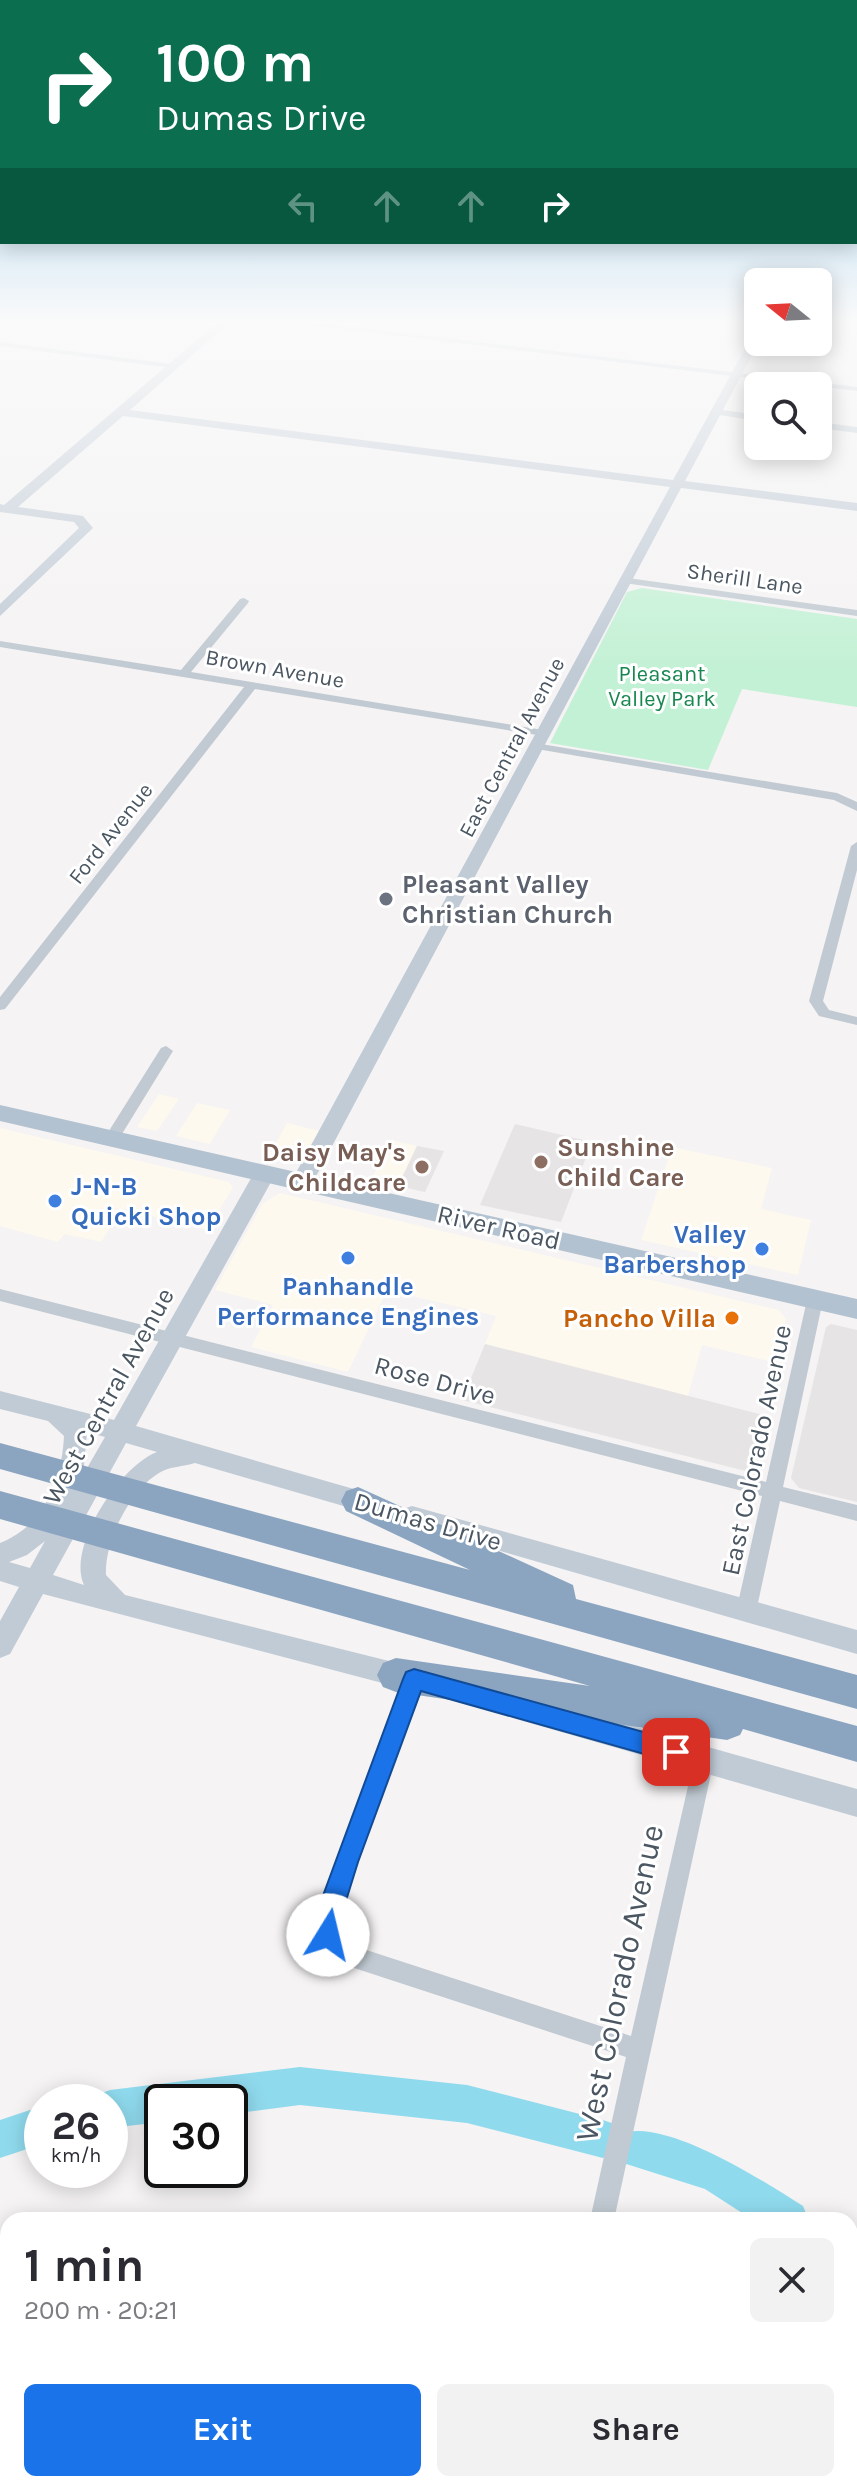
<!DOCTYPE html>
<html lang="en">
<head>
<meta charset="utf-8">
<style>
	body { margin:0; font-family:Karla,sans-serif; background:#f2f2f3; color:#2b2b33; height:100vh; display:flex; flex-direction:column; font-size:30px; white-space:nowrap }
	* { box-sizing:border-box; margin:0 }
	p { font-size:26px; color:#7c7c81 }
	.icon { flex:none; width:44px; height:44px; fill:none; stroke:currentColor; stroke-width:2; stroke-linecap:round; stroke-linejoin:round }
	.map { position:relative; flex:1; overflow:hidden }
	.sheet { position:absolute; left:0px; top:2212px; width:858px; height:280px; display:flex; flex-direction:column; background:#fff; border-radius:24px 24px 0 0; box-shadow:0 4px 20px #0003 }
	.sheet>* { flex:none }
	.top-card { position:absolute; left:0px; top:0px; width:858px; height:244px; box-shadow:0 4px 20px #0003; background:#0b6e4f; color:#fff; overflow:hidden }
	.needle { width:52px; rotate:288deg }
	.buttons { position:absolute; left:744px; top:268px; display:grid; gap:16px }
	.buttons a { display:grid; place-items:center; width:88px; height:88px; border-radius:12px; background:#fff; box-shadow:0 4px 20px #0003; font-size:40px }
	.speed { position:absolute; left:24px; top:2084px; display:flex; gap:16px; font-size:40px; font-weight:700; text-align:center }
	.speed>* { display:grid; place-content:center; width:104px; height:104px; border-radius:50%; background:#fff; box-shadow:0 4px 20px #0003; line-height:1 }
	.speed small { font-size:20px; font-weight:400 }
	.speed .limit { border:4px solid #111; border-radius:12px; background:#fff; color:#111 }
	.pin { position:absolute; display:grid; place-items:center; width:68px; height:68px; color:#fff; margin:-34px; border-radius:16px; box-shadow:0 4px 12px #0006 }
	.me { position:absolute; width:88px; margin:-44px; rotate:9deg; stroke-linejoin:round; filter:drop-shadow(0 0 6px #0008) }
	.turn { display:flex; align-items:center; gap:28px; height:168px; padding:0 24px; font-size:36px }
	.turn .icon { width:104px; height:104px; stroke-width:2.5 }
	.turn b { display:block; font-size:56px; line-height:68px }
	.lanes { display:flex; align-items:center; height:76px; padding:0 24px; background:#0003; justify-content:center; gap:40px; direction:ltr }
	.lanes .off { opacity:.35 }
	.round { display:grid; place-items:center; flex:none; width:84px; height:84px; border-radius:12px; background:#f2f2f3 }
	.head { display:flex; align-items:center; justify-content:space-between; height:136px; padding:0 24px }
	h1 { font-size:48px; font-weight:700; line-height:60px }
	.action { display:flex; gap:16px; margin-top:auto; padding:16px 24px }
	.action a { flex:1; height:92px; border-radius:12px; background:#1a73e8; color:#fff; font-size:32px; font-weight:700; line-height:92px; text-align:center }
	.action a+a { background:#f2f2f3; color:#2b2b33 }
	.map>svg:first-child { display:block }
	.commercial { fill:#fdf9ef }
	.education { fill:#e6e4e5 }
	.green { fill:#c3f1d5 }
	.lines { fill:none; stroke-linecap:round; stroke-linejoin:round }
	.river { fill:#90daee; fill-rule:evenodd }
	.street { fill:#c1cad2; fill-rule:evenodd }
	.secondary { fill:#c1cbd6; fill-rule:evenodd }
	.primary { fill:#b3c2d1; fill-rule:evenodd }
	.highway { fill:#8ba5c1; fill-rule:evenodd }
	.route { fill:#1a73e8; stroke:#114b97; stroke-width:2 }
	.worship-dot { fill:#6b7280; stroke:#fff; stroke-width:3 }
	.education-dot { fill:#8d6e63; stroke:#fff; stroke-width:3 }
	.shop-dot { fill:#3f7fe0; stroke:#fff; stroke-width:3 }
	.food-dot { fill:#e8710a; stroke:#fff; stroke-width:3 }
	.labels { text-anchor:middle; stroke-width:6; stroke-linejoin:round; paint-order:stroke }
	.far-street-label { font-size:22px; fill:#4a5661; stroke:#fff }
	.far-park-label { font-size:22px; fill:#17864f; stroke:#fff }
	.worship-label { font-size:26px; font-weight:bold; fill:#5b616d; stroke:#fff; text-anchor:start }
	.education-label { font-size:26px; font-weight:bold; fill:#785e54; stroke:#fff; text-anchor:start }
	.shop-label { font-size:26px; font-weight:bold; fill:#366cbe; stroke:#fff; text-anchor:start }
	.street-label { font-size:26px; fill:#4a5661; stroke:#fff }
	.food-label { font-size:26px; font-weight:bold; fill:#c56008; stroke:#fff; text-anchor:end }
	.near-street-label { font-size:32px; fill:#4a5661; stroke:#fff }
</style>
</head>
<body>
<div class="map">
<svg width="857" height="2492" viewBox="0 0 857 2492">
	<rect width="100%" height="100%" fill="#f5f3f3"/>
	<!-- commercial -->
	<g class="commercial">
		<polygon points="159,1094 179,1099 157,1131 137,1127"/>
		<polygon points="197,1103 230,1110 210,1144 176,1136"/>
		<polygon points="287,1123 320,1131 299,1162 268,1157"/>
		<polygon points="0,1128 229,1182 233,1187 208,1230 123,1209 101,1242 65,1234 58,1242 0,1226"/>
		<polygon points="391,1140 417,1146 398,1186 371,1180"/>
		<polygon points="672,1147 772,1168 761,1209 811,1220 798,1275 641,1240"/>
		<polygon points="280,1193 779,1310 786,1319 776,1363 702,1345 688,1396 485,1344 496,1316 387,1290 348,1372 251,1347 273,1305 215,1290 262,1204"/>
	</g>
	<!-- education -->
	<g class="education">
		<polygon points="515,1124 592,1142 561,1222 480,1205"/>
		<polygon points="417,1146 444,1151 425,1192 398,1186"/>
		<polygon points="831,1324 857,1330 857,1502 799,1488 791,1478 826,1327"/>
		<polygon points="485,1344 763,1415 750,1472 462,1400"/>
	</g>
	<!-- green -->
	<polygon class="green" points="642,588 857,619 857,707 742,689 708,770 550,743 627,592"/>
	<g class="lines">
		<!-- river -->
		<g class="river">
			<path d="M300,2067L467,2085L603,2120L617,2125L620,2134C664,2116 765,2182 803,2206L809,2220H753L705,2189L620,2162L616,2153L603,2158L467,2123L300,2105L230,2114V2102H162V2122L110,2128V2102H94L96,2095L110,2090Z"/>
			<polygon points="42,2106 42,2144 0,2158 0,2120"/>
			<polygon points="850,2228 857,2231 857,2274 850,2271"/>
		</g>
		<!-- street -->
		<g class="street">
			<polygon points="274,321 302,321 857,387 857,391"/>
			<polygon points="0,342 172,364 176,366 172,368 0,346"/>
			<polygon points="716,409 758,415 758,421 713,414 713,410"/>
			<polygon points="818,422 857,427 857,433 818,428"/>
			<polygon points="628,578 857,610 857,616 624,583 623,581"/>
			<polygon points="244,598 249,601 248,603 191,672 543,730 549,733 543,736 255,689 5,1009 0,1010 0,997 244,687 0,647 0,641 181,670 240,599"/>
			<polygon points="535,743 837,793 857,802 857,811 834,800 531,748 529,746"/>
			<polygon points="857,842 857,870 823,1001 829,1010 857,1017 857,1025 819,1016 809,1001 851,846"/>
			<polygon points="166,1046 173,1051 117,1142 107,1142 104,1138 107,1134 161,1048"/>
			<polygon points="0,1289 766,1482 807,1300 809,1296 821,1296 823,1300 783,1487 857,1505 857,1521 780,1501 756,1612 753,1618 746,1620 739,1618 736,1612 762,1496 0,1301"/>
			<path d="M414,1670L421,1673L424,1679L338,1920L342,1939L348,1944L631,2036L694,1760L697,1753L704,1750L711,1753L714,1760L614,2220H590L626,2057L342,1964C321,1955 320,1940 316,1920L404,1679L407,1673Z"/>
			<polygon points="530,2484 558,2484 556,2492 528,2492"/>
		</g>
		<!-- secondary -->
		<g class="secondary">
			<polygon points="219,321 231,321 130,410 673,480 753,334 758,331 759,342 685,481 857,503 857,511 681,488 313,1182 302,1189 291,1182 670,487 123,416 18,507 83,516 93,528 0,616 0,604 79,528 74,522 0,512 0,504 4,505"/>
			<path d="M265,1166L276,1173L136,1426L371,1494L380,1497L384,1504L380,1511L371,1514L195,1463C183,1467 170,1466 159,1473C130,1490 104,1542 106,1575L125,1595L409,1666L419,1669L423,1678L419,1687L409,1690L43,1594L10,1654L0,1658V1621L19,1587L0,1581V1543C44,1526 62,1480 64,1436L48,1421L0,1409V1391L114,1420L254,1173ZM87,1432L105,1437L83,1475ZM126,1443L157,1452C121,1465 66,1547 84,1585L53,1575ZM45,1541L30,1568L9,1562L27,1555Z"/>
			<polygon points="412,1506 857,1630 857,1654 403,1523 399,1516 403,1509"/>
			<polygon points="516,1693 857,1789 857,1817 516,1719 506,1715 502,1706 506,1697"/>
		</g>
		<!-- primary -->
		<polygon class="primary" points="0,1105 857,1299 857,1319 0,1121"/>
		<!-- highway -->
		<g class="highway">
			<polygon points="0,1443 470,1570 346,1511 341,1501 346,1491 358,1487 573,1585 576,1599 857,1675 857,1709 0,1469"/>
			<polygon points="0,1491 857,1726 857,1762 743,1729 740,1735 727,1740 396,1692 383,1687 377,1675 383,1663 396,1658 590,1686 0,1519"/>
		</g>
	</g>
	<!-- sky -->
	<linearGradient id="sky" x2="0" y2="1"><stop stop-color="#85c3ea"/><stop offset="0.48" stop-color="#fafafa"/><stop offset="1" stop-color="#fafafa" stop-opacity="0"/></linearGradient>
	<rect width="857" height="670" fill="url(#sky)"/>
	<!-- route -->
	<polygon class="route" points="414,1669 676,1741 684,1745 688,1752 684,1760 676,1763 421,1691 358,1862 340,1920 341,1935 337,1944 328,1948 319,1944 314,1920 403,1679 406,1672"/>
	<!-- markers -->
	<circle class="worship-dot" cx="386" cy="899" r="8"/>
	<g class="education-dot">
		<circle cx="541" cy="1162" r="8"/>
		<circle cx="422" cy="1167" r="8"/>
	</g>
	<g class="shop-dot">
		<circle cx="55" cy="1201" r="8"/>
		<circle cx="762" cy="1249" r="8"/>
		<circle cx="348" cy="1258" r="8"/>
	</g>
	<circle class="food-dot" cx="732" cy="1318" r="8"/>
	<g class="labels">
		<!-- far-street labels -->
		<g class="far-street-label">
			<text transform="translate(745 578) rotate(8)" y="8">Sherill Lane</text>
			<text transform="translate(275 668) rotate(10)" y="8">Brown Avenue</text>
			<text transform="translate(511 747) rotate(-62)" y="8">East Central Avenue</text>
			<text transform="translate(110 833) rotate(-52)" y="8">Ford Avenue</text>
		</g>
		<!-- far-park labels -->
		<g class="far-park-label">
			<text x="662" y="681">Pleasant<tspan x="662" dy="25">Valley Park</tspan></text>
		</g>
		<!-- worship labels -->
		<g class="worship-label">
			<text x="402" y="893">Pleasant Valley<tspan x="402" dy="30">Christian Church</tspan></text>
		</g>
		<!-- education labels -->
		<g class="education-label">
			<text x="557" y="1156">Sunshine<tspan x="557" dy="30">Child Care</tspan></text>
			<text x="406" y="1161" text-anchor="end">Daisy May's<tspan x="406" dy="30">Childcare</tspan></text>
		</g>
		<!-- shop labels -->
		<g class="shop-label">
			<text x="71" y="1195">J-N-B<tspan x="71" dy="30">Quicki Shop</tspan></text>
			<text x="746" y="1243" text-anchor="end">Valley<tspan x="746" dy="30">Barbershop</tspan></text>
			<text x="348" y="1295" text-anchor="middle">Panhandle<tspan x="348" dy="30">Performance Engines</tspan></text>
		</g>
		<!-- street labels -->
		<g class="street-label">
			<text transform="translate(499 1227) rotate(13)" y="9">River Road</text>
			<text transform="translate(435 1380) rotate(15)" y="9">Rose Drive</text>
			<text transform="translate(108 1396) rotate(-61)" y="9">West Central Avenue</text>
			<text transform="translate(756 1450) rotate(-78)" y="9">East Colorado Avenue</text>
			<text transform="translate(428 1521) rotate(16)" y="9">Dumas Drive</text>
		</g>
		<!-- food labels -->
		<g class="food-label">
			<text x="716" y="1327">Pancho Villa</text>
		</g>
		<!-- near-street labels -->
		<g class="near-street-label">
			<text transform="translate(619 1983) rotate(-78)" y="11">West Colorado Avenue</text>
		</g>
	</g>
</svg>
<div class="buttons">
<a><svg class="needle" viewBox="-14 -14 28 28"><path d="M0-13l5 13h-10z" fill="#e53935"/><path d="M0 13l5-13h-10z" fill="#7c7c81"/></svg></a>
<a><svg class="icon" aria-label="search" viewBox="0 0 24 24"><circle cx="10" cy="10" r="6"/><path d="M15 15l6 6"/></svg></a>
</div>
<div class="speed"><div>26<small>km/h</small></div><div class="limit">30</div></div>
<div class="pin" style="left:676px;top:1752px;background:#d93025"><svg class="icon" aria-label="arrive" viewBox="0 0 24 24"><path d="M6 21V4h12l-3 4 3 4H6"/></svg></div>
<svg class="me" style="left:328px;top:1935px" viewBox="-20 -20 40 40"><circle r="19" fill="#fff"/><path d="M0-13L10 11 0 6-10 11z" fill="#1a73e8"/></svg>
<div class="top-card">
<div class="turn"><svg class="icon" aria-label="right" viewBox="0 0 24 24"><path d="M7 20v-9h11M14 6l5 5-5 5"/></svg><div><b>100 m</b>Dumas Drive</div></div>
<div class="lanes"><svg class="icon off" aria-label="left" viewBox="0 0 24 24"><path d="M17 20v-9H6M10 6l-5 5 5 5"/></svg><svg class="icon off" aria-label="ahead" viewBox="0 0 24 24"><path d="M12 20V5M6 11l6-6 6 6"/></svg><svg class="icon off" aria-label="ahead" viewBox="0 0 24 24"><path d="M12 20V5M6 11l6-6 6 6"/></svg><svg class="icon" aria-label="right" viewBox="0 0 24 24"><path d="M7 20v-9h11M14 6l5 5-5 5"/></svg></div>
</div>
<section class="sheet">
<div class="head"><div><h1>1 min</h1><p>200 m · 20:21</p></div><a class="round"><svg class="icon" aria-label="close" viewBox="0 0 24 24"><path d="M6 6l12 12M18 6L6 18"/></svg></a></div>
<div class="action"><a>Exit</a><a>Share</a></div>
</section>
</div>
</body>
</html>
